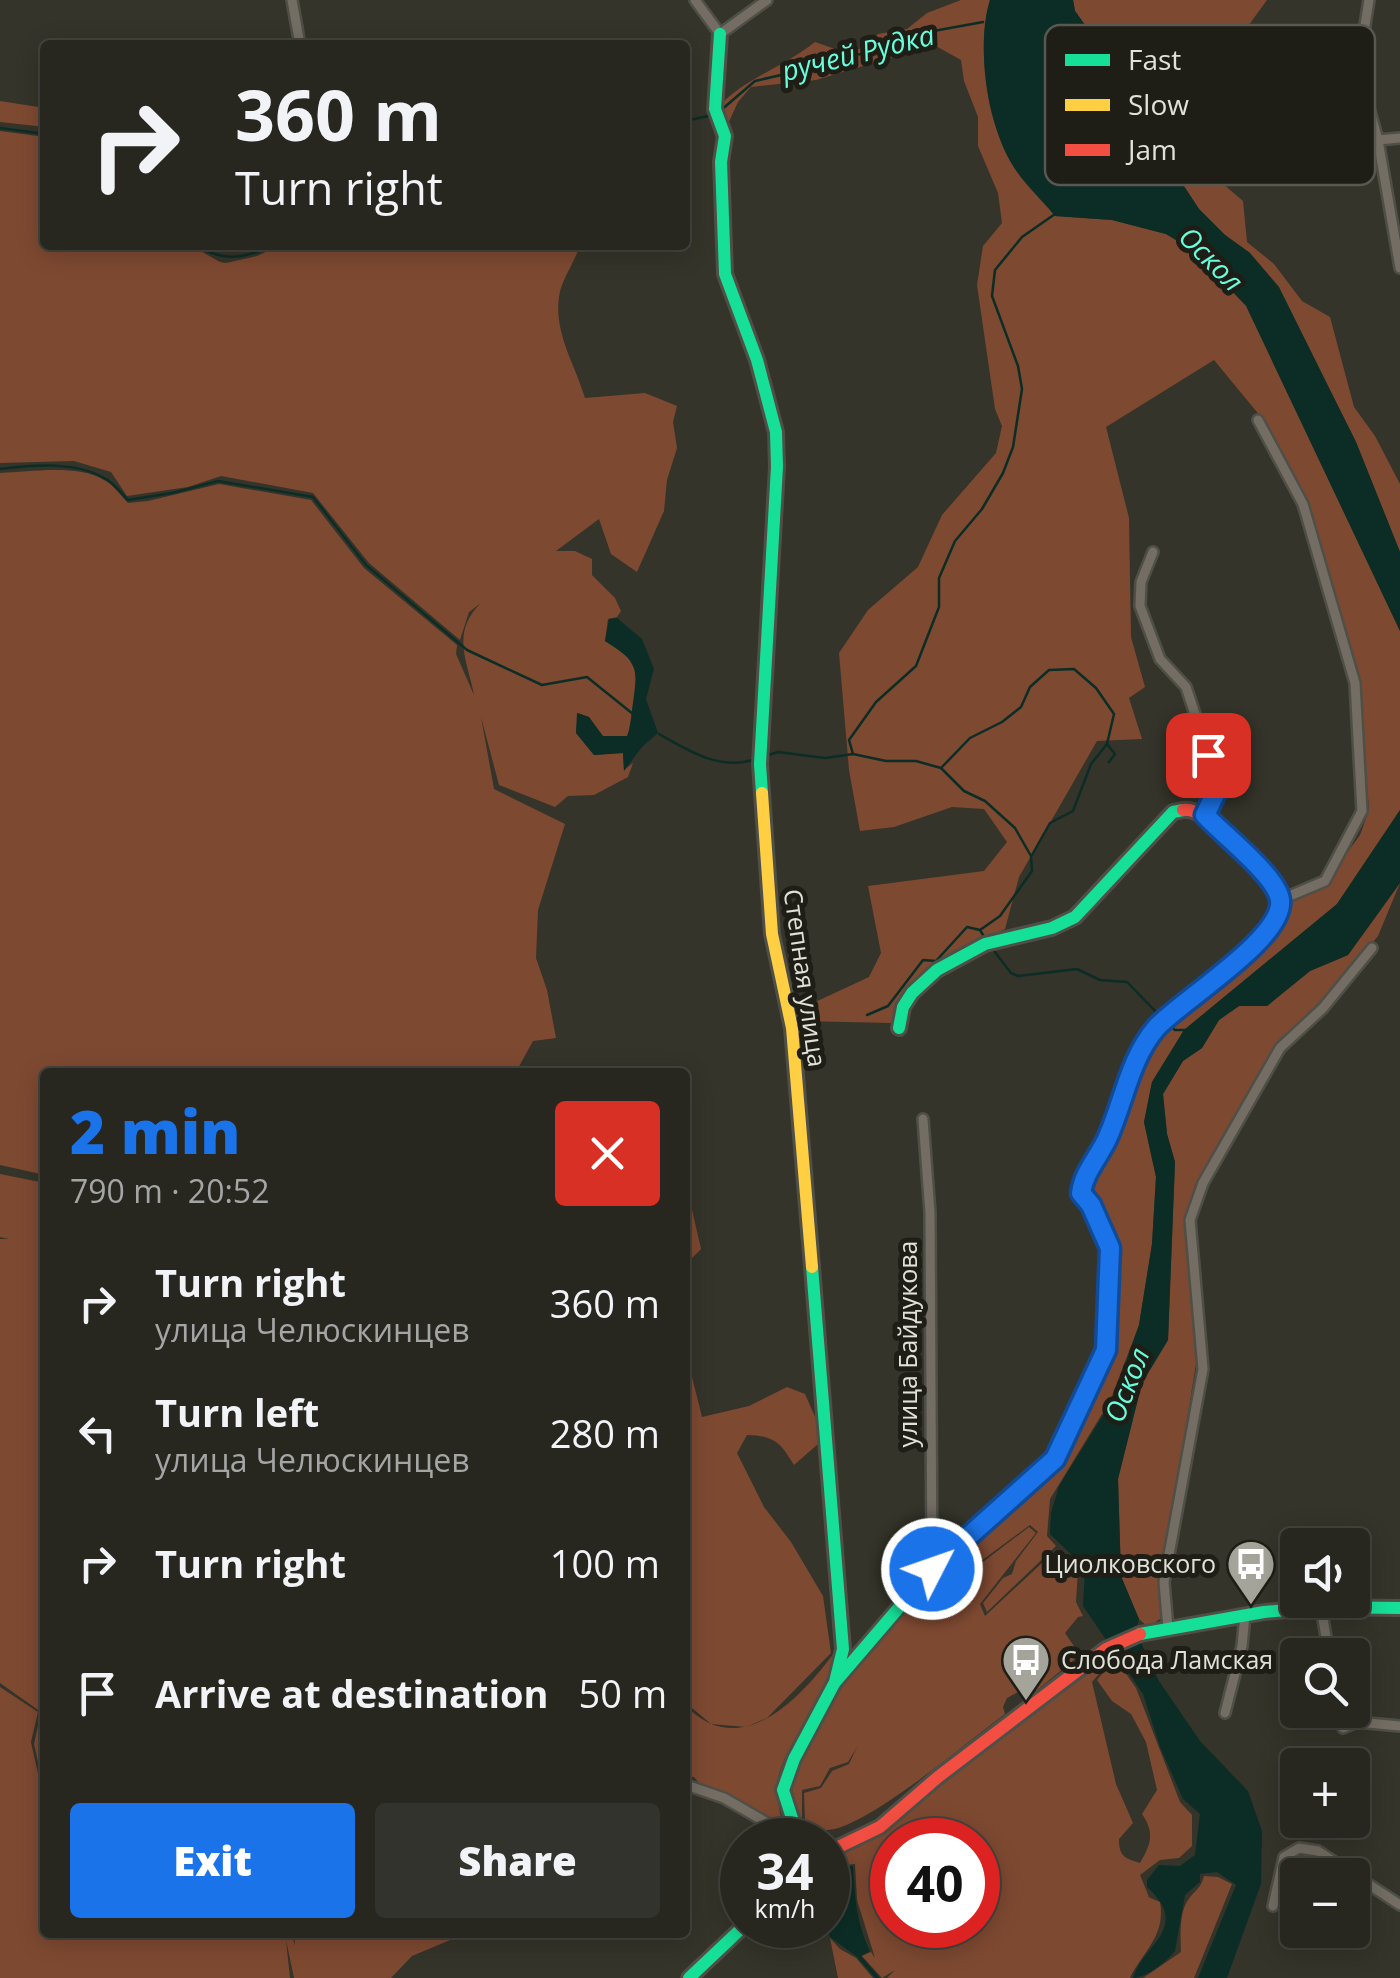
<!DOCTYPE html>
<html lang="en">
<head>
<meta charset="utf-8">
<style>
	body { margin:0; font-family:"Open Sans",sans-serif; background:#33332d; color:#f1f3f6; height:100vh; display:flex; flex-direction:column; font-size:38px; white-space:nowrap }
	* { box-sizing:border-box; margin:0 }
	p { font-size:32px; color:#a4a5a5 }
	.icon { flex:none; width:55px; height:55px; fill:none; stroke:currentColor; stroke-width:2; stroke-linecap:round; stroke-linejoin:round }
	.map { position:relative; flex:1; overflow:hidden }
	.panel { position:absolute; left:40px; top:1068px; width:650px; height:870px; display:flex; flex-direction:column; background:#272720; border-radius:10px; box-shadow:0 5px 25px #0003,0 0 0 2px #43443e }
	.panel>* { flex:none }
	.banner { position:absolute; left:40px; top:40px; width:650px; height:210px; border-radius:10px; box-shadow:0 5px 25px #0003,0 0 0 2px #43443e; background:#272720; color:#f1f3f6; overflow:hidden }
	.controls { position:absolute; left:1280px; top:1528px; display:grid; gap:20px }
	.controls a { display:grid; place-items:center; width:90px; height:90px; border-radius:10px; background:#272720; box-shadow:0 5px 25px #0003,0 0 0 2px #43443e; font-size:50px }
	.speed { position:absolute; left:720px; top:1818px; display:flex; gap:20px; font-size:50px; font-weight:700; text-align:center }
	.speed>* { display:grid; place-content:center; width:130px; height:130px; border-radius:50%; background:#272720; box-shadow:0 5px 25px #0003,0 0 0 2px #43443e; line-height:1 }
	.speed small { font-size:25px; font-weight:400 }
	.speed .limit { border:15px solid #d22; background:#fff; color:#111 }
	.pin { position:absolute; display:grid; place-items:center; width:85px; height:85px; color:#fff; margin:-42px; border-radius:20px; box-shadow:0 5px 15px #0006 }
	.me { position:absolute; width:110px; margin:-55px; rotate:49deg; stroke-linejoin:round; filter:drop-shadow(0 0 8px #0008) }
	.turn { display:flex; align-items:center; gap:35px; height:210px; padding:0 30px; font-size:45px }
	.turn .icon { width:130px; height:130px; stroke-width:2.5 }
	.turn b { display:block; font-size:70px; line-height:85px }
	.round { display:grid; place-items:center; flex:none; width:105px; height:105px; border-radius:10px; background:#33332d }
	.headline { display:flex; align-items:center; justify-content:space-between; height:170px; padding:0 30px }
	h1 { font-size:60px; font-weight:800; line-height:75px; color:#1a73e8 }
	.action { display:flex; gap:20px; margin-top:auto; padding:20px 30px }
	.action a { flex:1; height:115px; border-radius:10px; background:#1a73e8; color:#fff; font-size:40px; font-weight:800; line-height:115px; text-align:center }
	.action a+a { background:#33332d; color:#f1f3f6 }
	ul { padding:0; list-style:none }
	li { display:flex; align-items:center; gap:30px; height:130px; padding:0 30px }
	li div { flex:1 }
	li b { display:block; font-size:38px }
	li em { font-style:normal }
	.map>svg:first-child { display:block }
	.green { fill:#7e4931; fill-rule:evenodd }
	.water { fill:#0c2d25 }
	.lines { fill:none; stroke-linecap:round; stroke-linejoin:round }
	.stream { stroke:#0c2d25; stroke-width:2.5 }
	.street-casing { stroke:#4f4f47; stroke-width:14 }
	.fast-casing { stroke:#4f4f47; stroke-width:18 }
	.slow-casing { stroke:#4f4f47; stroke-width:18 }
	.jam-casing { stroke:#4f4f47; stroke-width:18 }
	.street { stroke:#736d63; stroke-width:9 }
	.fast { stroke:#16e098; stroke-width:12 }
	.slow { stroke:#ffcf43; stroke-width:12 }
	.jam { stroke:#f24e42; stroke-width:12 }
	.route-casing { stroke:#114b97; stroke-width:25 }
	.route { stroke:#1a73e8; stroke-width:18 }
	.labels { text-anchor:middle; stroke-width:10; stroke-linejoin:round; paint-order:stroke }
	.street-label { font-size:25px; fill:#e0e1d7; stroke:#1e1e17 }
	.poi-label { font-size:25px; fill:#e0e1d7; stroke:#1e1e17; text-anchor:end }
	.water-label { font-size:28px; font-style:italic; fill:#67fedb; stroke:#1e1e17 }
	.key { fill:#1e1e17; stroke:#585851; stroke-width:2.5 }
	.key-label { font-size:28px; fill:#e0e1d7 }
</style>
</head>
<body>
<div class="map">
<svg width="1400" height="1978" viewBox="0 0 1400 1978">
	<rect width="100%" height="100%" fill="#34342a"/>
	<!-- green -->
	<g class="green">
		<path d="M961,0H990C978,40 984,108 1004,146C1016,170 1038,193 1055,216L1112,220L1166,234L1194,251L1247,306L1400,631V810L1337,904L1184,1030L1152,1082L1144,1122L1156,1177L1152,1244L1139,1325L1106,1412L1102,1414L1050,1499L1047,1536L1056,1546L987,1612L983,1603L1003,1578L1012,1574L1016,1561L1038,1532L1030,1525L977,1564L965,1589L962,1583L965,1593L979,1565L1029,1527L1036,1533L980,1604L985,1616L1056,1550L1078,1569L1076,1602L1083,1616L1078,1617L1065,1633L1080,1655L1036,1691L1027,1687L1007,1698L1003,1707L1005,1714C968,1741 868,1827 828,1830C821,1831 812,1826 805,1824L804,1793L821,1788L832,1771L849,1764L857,1747L848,1762L830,1768L820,1786L802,1790V1823L792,1789L804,1747L840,1684L940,1569L1055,1466L1111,1343L1118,1237L1089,1196L1086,1180L1159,1029L1230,975L1284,919L1285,900L1325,883L1360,835L1369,810L1359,684L1305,501L1261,417L1214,360L1106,427L1129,518L1131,637L1145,687L1129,698L1142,739L1097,741L1019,877L1005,929C960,949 905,970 893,1023L799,1021L798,1010L869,977L881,953L868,886L984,871L1007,842L984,809L952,807L894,827L860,831L849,770L839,653L868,610L918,567L942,515L996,453L1002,426L995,409L977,285L983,246L1002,223L998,193L978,146V117L964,81L961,60L934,45L816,80L751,87L738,102L727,126L719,106C747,77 784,67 815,42L838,50L859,49L878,34L907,29L927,13Z"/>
		<polygon points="1073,0 1267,0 1243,33 1241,101 1202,108 1194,159 1243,201 1247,242 1274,264 1302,301 1330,317 1354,407 1375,436 1400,484 1400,552 1356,442 1319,369 1250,253 1225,235 1199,209 1128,101 1106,54 1075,11"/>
		<polygon points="0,101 45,108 45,127 0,122"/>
		<path d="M0,131L45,137V245H190L220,262L226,263L257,256L281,245H580C575,262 561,280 559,297C554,334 575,364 585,398L645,393L677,406L673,422L677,448L667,480L664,511L637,572L611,554L599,519L556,551H575L592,559V575L615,598L621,611L617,617L608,619L605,641L627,655L638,676L628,736H602L589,717L578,713L576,733L594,755L623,753L624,770L633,763L628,777L594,795L568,796L555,807L499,785L481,717L494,789L565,824L538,910L536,958L547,990L556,1038L533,1041L516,1072H45V1175L0,1165V473C31,472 77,464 104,480C113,484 121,496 128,503L148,501L219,484L311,500L364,568L457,645L456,654L474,695C468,662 450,633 481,603L469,612L460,640L369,563L313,493L221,476L188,487L127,496L111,472L74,461L0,463Z"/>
		<polygon points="1400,883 1378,936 1323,1003 1275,1048 1200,1181 1187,1220 1198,1352 1160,1584 1163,1617 1148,1627 1139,1619 1121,1577 1118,1479 1142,1383 1168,1340 1175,1162 1167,1134 1163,1094 1183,1061 1202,1048 1219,1020 1239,1006 1267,1006 1310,971 1348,955"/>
		<polygon points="0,1174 45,1183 45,1777 41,1776 34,1744 41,1712 0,1683 0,1239 9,1239 0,1237"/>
		<polygon points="685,1179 701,1249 689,1261 685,1292"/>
		<path d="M685,1349L702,1417L749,1406L787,1387L805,1394L817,1421L818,1444L794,1465C780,1442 775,1436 747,1435L737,1453L764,1507L791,1542L823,1596L831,1653L767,1718L746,1727L711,1724L685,1702Z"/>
		<path d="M837,1649C838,1692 783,1739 777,1784C776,1795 780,1811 782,1823L699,1783L694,1777L685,1776V1705C741,1764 802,1697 837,1649Z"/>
		<path d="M1115,1658L1136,1688L1180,1802L1192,1815V1846L1179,1858L1160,1860L1140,1875L1149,1897L1146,1896L1160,1902C1166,1936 1143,1951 1130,1978H887L895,1970L882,1978L862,1956L871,1952L875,1958L857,1900L855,1864L836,1866L828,1882V1860L897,1821L968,1760L1103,1663L1105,1667L1092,1682L1116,1784L1133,1823L1119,1839C1119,1856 1124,1858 1140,1863C1151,1844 1155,1833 1142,1814L1157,1790L1146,1742L1131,1714L1112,1701L1097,1680ZM892,1840H978V1925H892Z"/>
		<polygon points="0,1687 38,1712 31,1742 39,1778 45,1780 45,1932 284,1932 286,1938 286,1933 290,1932 295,1945 294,1933 467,1933 412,1956 391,1978 294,1978 286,1940 290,1978 0,1978"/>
		<path d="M1204,1876L1218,1877L1232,1884L1194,1978H1143L1181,1952C1181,1934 1178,1911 1191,1896C1198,1888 1201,1887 1204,1876Z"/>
		<polygon points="830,1938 840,1949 856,1958 873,1978 838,1978"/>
	</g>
	<!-- water -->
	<g class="water">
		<path d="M990,0H1073L1075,11L1106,54L1128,101L1199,209L1225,235L1250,253L1279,287L1356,442L1400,552V631L1246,306L1194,251L1166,234L1112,220L1055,216C1040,198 1021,181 1010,161C987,120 976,44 990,0Z"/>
		<path d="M617,618L642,639L654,669L646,699L658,733L642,747L624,771L623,753L594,755L576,733L577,713L589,717L603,736H627C632,724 631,715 633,703C638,666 638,662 605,641L609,619Z"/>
		<path d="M1400,810V883L1348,955L1310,971L1267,1006H1239L1219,1020L1202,1048L1183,1061L1163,1094L1167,1134L1175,1162L1168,1340L1142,1383L1118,1479L1121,1576L1139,1619L1136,1632L1159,1681L1200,1741L1248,1791L1262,1831L1261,1884L1227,1978H1198L1236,1885L1217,1872L1200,1874V1882L1185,1895L1175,1951C1166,1962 1148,1977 1133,1978C1143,1944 1192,1928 1147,1887V1880L1159,1865L1180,1866L1195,1855L1200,1814L1183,1799L1160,1747L1143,1694L1083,1606L1085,1568L1050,1534L1051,1513L1059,1486L1113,1399L1139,1325L1152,1244L1156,1177L1144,1122L1152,1082L1184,1030L1337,904Z"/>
		<path d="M853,1866C855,1897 856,1922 870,1951L861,1956L880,1978H875L857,1957L830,1937L826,1925L828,1884L837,1867Z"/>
	</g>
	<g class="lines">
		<!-- stream -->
		<g class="stream">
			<polyline points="720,111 755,81 781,75 796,66 835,56 862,54 878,43 895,38 983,22"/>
			<polyline points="685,121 713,115"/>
			<polyline points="0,128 45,134"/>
			<path d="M194,245C225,262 243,259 275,245"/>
			<path d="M0,469C32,465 75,461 104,478C113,482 121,493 128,500L172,493L218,481L313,497L366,565L467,650L542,685L587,677L633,714"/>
			<path d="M659,734C689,751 719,770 753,760"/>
			<polyline points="853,754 849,740 876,702 916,666 939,607 939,578 955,541 982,509 1003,473 1013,447 1022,389 1018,366 992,296 995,270 1022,237 1055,214"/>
			<polyline points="765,756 778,752 825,758 853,754 886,761 916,761 941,768 964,791 985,801 1015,828 1031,856 1032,871 1000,916 980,930"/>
			<polyline points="942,767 970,738 1002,722 1021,707 1030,687 1049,670 1074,669 1096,688 1114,714 1107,744"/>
			<polyline points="1032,855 1050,823 1073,811 1091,764 1107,744 1115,754 1109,762"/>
			<polyline points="991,947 1011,973 1018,976 1077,969 1100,980 1127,982 1161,1017"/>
			<polyline points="867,1015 888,1006 923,960 936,961 967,927 980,930 986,940"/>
			<polyline points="1166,1023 1175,1030 1186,1030"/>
		</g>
		<!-- street casing -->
		<g class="street-casing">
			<g id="street">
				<polyline points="292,0 300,45"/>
				<polyline points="695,0 720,34 767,0"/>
				<polyline points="1369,0 1358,69 1378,140"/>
				<polyline points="1400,138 1378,140 1400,268"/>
				<polyline points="1258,420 1303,504 1355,683 1362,811 1325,881 1280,900"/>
				<polyline points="1153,552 1141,582 1140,606 1160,659 1186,687 1219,786 1205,815"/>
				<polyline points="923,1119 930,1213 932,1569"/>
				<polyline points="1321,1607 1329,1655"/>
				<polyline points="1168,1628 1164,1582 1203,1369 1190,1220 1203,1183 1280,1048 1323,1008 1372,948"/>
				<polyline points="1339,1710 1343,1728 1357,1722 1400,1726"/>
				<polyline points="1225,1713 1242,1646 1245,1615"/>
				<polyline points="689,1786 724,1798 797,1840"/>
				<polyline points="1273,1906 1284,1857 1299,1848 1318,1851 1400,1905"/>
			</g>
		</g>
		<!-- fast casing -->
		<g class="fast-casing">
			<g id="fast">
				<polyline points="720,34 715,109 725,136 721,162 725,274 757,360 776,432 777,467 760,764 762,793"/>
				<polyline points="899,1028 903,1007 912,993 937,970 985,944 1052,928 1075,917 1173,812 1183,810"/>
				<polyline points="1140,1634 1264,1612 1321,1607 1400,1608"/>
				<polyline points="836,1681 932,1569 1055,1459 1107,1350 1109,1283"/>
				<polyline points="799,1840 783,1790 794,1759 835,1682 843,1649 812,1267"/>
				<polyline points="689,1978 745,1925"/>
			</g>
		</g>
		<!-- slow casing -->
		<g class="slow-casing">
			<polyline id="slow" points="762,793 772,934 792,1028 812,1267"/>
		</g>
		<!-- jam casing -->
		<g class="jam-casing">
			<g id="jam">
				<path d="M1109,1283C1110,1247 1105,1221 1081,1193L1147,1040L1168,1016L1229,968L1266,932L1277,915L1280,900C1271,875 1210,806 1183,810"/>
				<polyline points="828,1852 880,1827 938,1777 1106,1649 1140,1634"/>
			</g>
		</g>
		<!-- street -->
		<use href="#street" class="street"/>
		<!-- fast -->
		<use href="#fast" class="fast"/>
		<!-- slow -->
		<use href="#slow" class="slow"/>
		<!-- jam -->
		<use href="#jam" class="jam"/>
	</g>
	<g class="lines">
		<!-- route casing -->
		<g class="route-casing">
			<path id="route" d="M932,1569L1055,1459L1106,1350L1110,1248L1091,1205L1081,1193C1084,1172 1098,1158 1107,1139C1124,1102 1129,1060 1156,1028C1180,1001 1285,938 1280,900C1277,876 1222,834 1205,815L1219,786L1208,755"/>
		</g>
		<!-- route -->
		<use href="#route" class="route"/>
	</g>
	<!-- icons -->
	<defs>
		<g id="bus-pin" transform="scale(2.5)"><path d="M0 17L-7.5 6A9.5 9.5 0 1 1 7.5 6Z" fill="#a4a49a" stroke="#1e1e17"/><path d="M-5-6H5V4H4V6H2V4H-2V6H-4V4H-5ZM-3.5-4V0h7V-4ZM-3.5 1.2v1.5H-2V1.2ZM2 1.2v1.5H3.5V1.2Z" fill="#fff"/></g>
	</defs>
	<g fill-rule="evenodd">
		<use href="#bus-pin" x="1251" y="1564"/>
		<use href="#bus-pin" x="1026" y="1660"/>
	</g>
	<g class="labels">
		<!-- street labels -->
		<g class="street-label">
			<text transform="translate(805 978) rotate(82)" y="9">Степная улица</text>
			<text transform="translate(908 1344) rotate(-90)" y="9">улица Байдукова</text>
		</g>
		<!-- poi labels -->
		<g class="poi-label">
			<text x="1216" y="1573">Циолковского</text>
			<text x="1061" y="1669" text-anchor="start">Слобода Ламская</text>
		</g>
		<!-- water labels -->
		<g class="water-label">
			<text transform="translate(858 53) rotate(-14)" y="10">ручей Рудка</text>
			<text transform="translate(1211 259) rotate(45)" y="10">Оскол</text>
			<text transform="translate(1127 1385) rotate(-69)" y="10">Оскол</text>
		</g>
	</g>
	<!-- legend -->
	<rect x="1045" y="25" width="330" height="160" rx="15" class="key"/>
	<rect x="1065" y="54" width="45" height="12" fill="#16e098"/>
	<rect x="1065" y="99" width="45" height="12" fill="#ffcf43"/>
	<rect x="1065" y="144" width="45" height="12" fill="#f24e42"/>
	<g class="key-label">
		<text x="1128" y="70">Fast</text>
		<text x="1128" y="115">Slow</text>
		<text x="1128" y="160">Jam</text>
	</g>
</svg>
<div class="controls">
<a><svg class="icon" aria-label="sound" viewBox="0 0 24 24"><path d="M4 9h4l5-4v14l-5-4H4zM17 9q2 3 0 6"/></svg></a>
<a><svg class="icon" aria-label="search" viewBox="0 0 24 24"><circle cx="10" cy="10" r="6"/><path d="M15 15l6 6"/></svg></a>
<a>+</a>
<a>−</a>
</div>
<div class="speed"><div>34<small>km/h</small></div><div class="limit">40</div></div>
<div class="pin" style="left:1208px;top:755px;background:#d93025"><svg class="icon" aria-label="arrive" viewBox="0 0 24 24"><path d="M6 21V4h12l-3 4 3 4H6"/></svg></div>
<svg class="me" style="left:932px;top:1569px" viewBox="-20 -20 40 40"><circle r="17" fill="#1a73e8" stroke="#fff" stroke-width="3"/><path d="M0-11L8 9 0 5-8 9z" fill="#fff"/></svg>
<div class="banner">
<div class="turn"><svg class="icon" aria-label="right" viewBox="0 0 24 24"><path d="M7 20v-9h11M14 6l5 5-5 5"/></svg><div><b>360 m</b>Turn right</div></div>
</div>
<section class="panel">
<div class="headline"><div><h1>2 min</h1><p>790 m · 20:52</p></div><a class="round" style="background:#d93025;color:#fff"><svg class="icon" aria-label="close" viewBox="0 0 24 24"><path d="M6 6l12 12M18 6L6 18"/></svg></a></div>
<ul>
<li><svg class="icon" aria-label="right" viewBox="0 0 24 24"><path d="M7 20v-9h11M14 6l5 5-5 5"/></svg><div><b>Turn right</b><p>улица Челюскинцев</p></div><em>360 m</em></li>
<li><svg class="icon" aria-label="left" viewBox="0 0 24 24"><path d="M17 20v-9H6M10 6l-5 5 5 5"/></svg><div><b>Turn left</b><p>улица Челюскинцев</p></div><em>280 m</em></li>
<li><svg class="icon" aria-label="right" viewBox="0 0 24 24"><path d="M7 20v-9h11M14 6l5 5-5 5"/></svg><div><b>Turn right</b></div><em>100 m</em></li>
<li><svg class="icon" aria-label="arrive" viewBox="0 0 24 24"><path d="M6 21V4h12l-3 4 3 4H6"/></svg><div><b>Arrive at destination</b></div><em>50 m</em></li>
</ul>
<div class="action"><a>Exit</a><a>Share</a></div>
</section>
</div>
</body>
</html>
